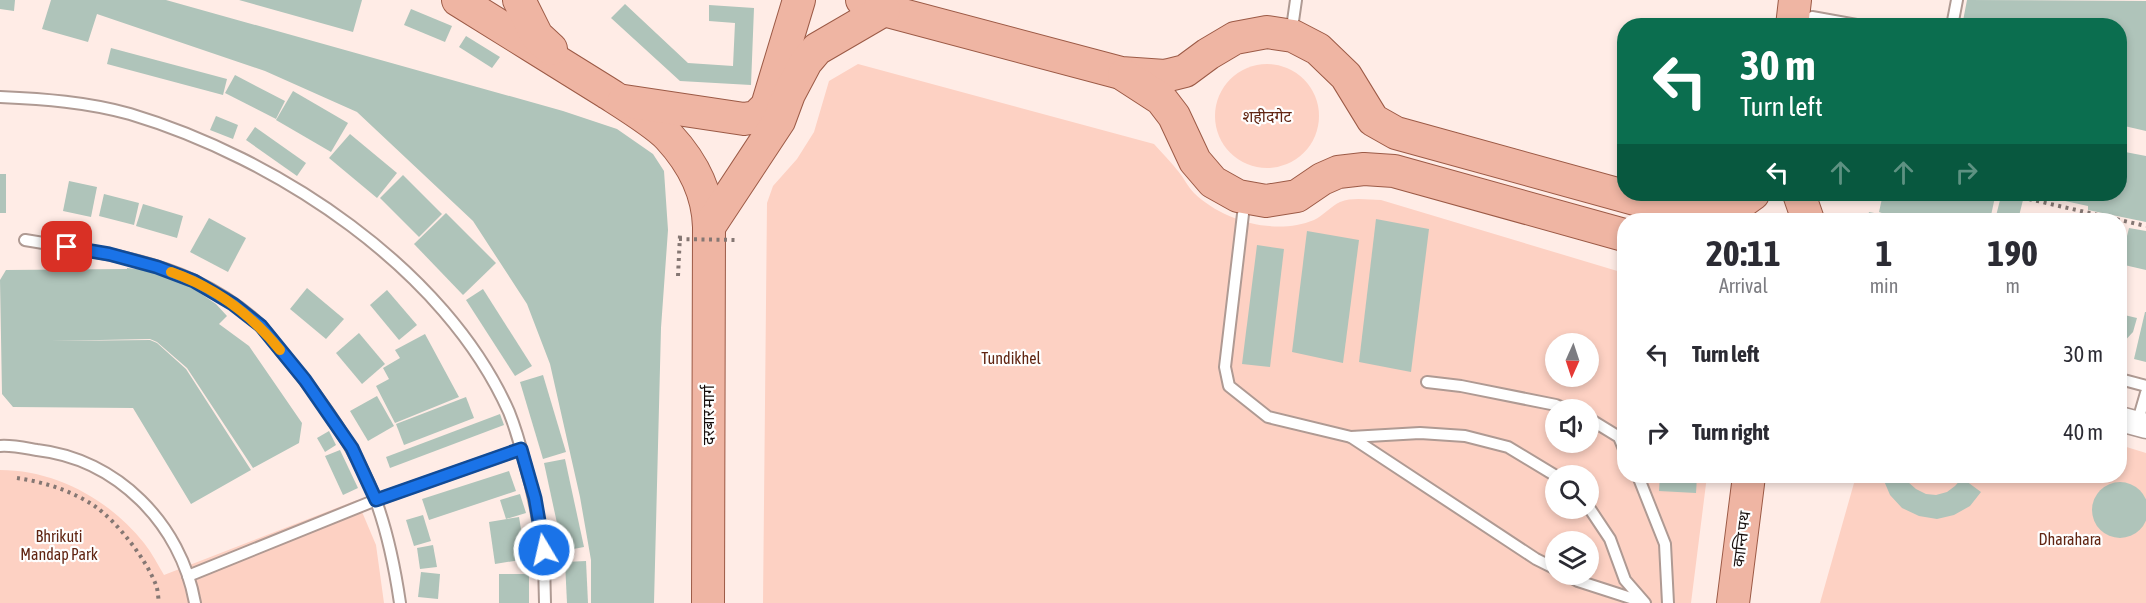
<!DOCTYPE html>
<html lang="en">
<head>
<meta charset="utf-8">
<style>
	body { margin:0; font-family:"Asap Condensed","Noto Sans Devanagari",sans-serif; background:#f2f2f3; color:#2b2b33; height:100vh; display:flex; flex-direction:column; font-size:22px; white-space:nowrap }
	* { box-sizing:border-box; margin:0 }
	p { font-size:20px; color:#7c7c81 }
	.icon { flex:none; width:33px; height:33px; fill:none; stroke:currentColor; stroke-width:2; stroke-linecap:round; stroke-linejoin:round }
	.map { position:relative; flex:1; overflow:hidden }
	.details { position:absolute; left:1617px; top:213px; width:510px; height:270px; display:flex; flex-direction:column; background:#fff; border-radius:24px; box-shadow:0 3px 9px #0003 }
	.details>* { flex:none }
	.banner { position:absolute; left:1617px; top:18px; width:510px; height:183px; border-radius:24px; box-shadow:0 3px 9px #0003; background:#0b6e4f; color:#fff; overflow:hidden }
	.needle { width:39px; rotate:183deg }
	.controls { position:absolute; left:1545px; top:333px; display:grid; gap:12px }
	.controls a { display:grid; place-items:center; width:54px; height:54px; border-radius:50%; background:#fff; box-shadow:0 3px 9px #0003; font-size:30px }
	.pin { position:absolute; display:grid; place-items:center; width:51px; height:51px; color:#fff; margin:-26px; border-radius:12px; box-shadow:0 3px 9px #0006 }
	.me { position:absolute; width:66px; margin:-33px; rotate:351deg; stroke-linejoin:round; filter:drop-shadow(0 0 4px #0008) }
	.turn { display:flex; align-items:center; gap:21px; height:126px; padding:0 24px; font-size:27px }
	.turn .icon { width:78px; height:78px; stroke-width:2.5 }
	.turn b { display:block; font-size:42px; line-height:51px }
	.lanes { display:flex; align-items:center; height:57px; padding:0 24px; background:#0003; justify-content:center; gap:30px; direction:ltr }
	.lanes .off { opacity:.35 }
	.eta { display:flex; justify-content:space-evenly; align-items:center; height:102px; text-align:center }
	.eta b { font-size:36px; font-weight:700; line-height:42px }
	ul { padding:0; list-style:none }
	li { display:flex; align-items:center; gap:18px; height:78px; padding:0 24px }
	li div { flex:1 }
	li b { display:block; font-size:22px }
	li em { font-style:normal }
	.map>svg:first-child { display:block }
	.green { fill:#fdd1c3; fill-rule:evenodd }
	.building { fill:#afc4ba }
	.lines { fill:none; stroke-linecap:round; stroke-linejoin:round }
	.service-casing { stroke:#af9a93; stroke-width:14 }
	.tertiary-casing { stroke:#af9a93; stroke-width:27 }
	.primary-casing { stroke:#9c5a46; stroke-width:34 }
	.path { stroke:#857773; stroke-width:4; stroke-dasharray:3 4.5; stroke-linecap:butt }
	.service { stroke:#fff; stroke-width:10 }
	.tertiary { stroke:#fff; stroke-width:24 }
	.primary { stroke:#efb5a3; stroke-width:32 }
	.path-bridge { stroke:#857773; stroke-width:4; stroke-dasharray:3 4.5; stroke-linecap:butt }
	.route-casing { stroke:#114b97; stroke-width:15 }
	.route { stroke:#1a73e8; stroke-width:10 }
	.slow { stroke:#f59e0b; stroke-width:10 }
	.labels { text-anchor:middle; stroke-width:4.5; stroke-linejoin:round; paint-order:stroke }
	.park-label { font-size:16px; fill:#612512; stroke:#fefefe }
	.street-label { font-size:16px; fill:#160e0c; stroke:#fefefe }
</style>
</head>
<body>
<div class="map">
<svg width="2146" height="603" viewBox="0 0 2146 603">
	<rect width="100%" height="100%" fill="#ffece6"/>
	<!-- green -->
	<g class="green">
		<circle cx="1267" cy="116" r="52"/>
		<path d="M858,64L1154,144C1162,153 1171,162 1178,171C1184,178 1188,187 1194,193C1223,221 1275,236 1314,220C1323,216 1331,206 1340,202C1353,197 1368,200 1381,200L1624,273V476H1707L1691,603H763L767,203L773,186L797,159L814,132L829,81ZM1556,344H1588V376H1556ZM1556,410H1588V442H1556ZM1556,476H1588V508H1556ZM1556,542H1588V574H1556Z"/>
		<polygon points="2120,445 2146,453 2146,603 1820,603 1856,476 2120,476"/>
		<path d="M0,470C56,470 110,500 144,543C152,553 158,565 164,575L357,500L376,545L384,603H0Z"/>
	</g>
	<!-- building -->
	<g class="building">
		<polygon points="0,0 15,0 14,11 0,9"/>
		<polygon points="51,0 166,0 563,111 617,129 653,154 664,171 668,230 661,328 654,603 591,603 591,560 580,497 550,364 527,304 473,221 357,112 265,71 97,14 88,42 42,29"/>
		<polygon points="239,0 362,0 353,32"/>
		<polygon points="1967,0 2146,1 2146,131 2120,125 2120,26 1962,26"/>
		<polygon points="625,4 688,63 733,66 735,23 709,21 709,5 754,8 751,85 680,81 611,18"/>
		<polygon points="411,9 452,26 445,42 404,25"/>
		<polygon points="466,36 500,57 492,68 459,47"/>
		<polygon points="111,48 227,79 223,95 107,64"/>
		<polygon points="235,75 285,101 276,119 225,93"/>
		<polygon points="293,91 348,123 331,152 276,120"/>
		<polygon points="216,116 238,125 233,139 210,130"/>
		<polygon points="255,127 306,163 297,176 246,140"/>
		<polygon points="350,134 397,173 377,198 329,158"/>
		<polygon points="2120,151 2146,156 2146,222 2088,210 2088,206 2033,194 2120,194"/>
		<rect x="0" y="174" width="6" height="39"/>
		<polygon points="403,175 442,214 419,237 380,198"/>
		<polygon points="69,181 97,187 91,217 63,211"/>
		<polygon points="104,194 139,203 134,225 99,216"/>
		<polygon points="1883,194 1980,194 1995,197 1990,220 1918,220 1897,216 1896,220 1867,220 1869,212 1890,216 1879,212"/>
		<polygon points="2001,196 2023,200 2018,220 1995,220"/>
		<polygon points="143,204 183,216 177,238 136,226"/>
		<polygon points="446,213 496,263 463,295 414,244"/>
		<polygon points="2027,213 2057,220 2026,220"/>
		<polygon points="209,218 246,238 228,272 190,252"/>
		<polygon points="1376,219 1429,229 1411,372 1359,362"/>
		<polygon points="2129,228 2146,231 2146,270 2120,264"/>
		<polygon points="1307,231 1359,240 1343,363 1292,352"/>
		<polygon points="1257,245 1284,249 1270,367 1242,364"/>
		<polygon points="127,268 159,271 188,285 216,304 227,316 219,324 249,346 302,423 299,443 253,468 187,368 157,342 150,339 50,341 150,340 157,343 186,369 251,470 191,504 133,408 13,407 2,394 0,280 6,270 127,269"/>
		<polygon points="307,288 344,319 326,339 290,309"/>
		<polygon points="483,289 532,366 515,376 466,300"/>
		<polygon points="387,290 417,325 399,340 370,305"/>
		<polygon points="2145,312 2146,312 2146,362 2134,359"/>
		<polygon points="2120,314 2137,318 2133,332 2120,346"/>
		<polygon points="359,333 385,364 362,384 336,353"/>
		<polygon points="425,334 459,397 395,423 376,386 389,379 383,368 400,358 395,350"/>
		<polygon points="543,375 566,452 543,459 520,382"/>
		<polygon points="377,396 394,426 368,441 350,411"/>
		<polygon points="466,397 474,418 404,445 396,424"/>
		<polygon points="500,414 504,425 390,468 386,457"/>
		<polygon points="329,431 336,445 325,452 317,438"/>
		<polygon points="340,450 358,488 343,495 325,456"/>
		<polygon points="565,459 584,547 563,551 544,463"/>
		<polygon points="509,471 516,491 429,520 422,499"/>
		<polygon points="1660,476 1697,476 1696,493 1659,491"/>
		<polygon points="1882,476 1905,476 1908,482 1916,489 1926,494 1936,495 1947,492 1955,486 1962,478 1981,492 1970,506 1954,515 1937,519 1919,516 1902,508 1890,495"/>
		<circle cx="2120" cy="510" r="28"/>
		<polygon points="520,494 526,513 506,519 500,500"/>
		<polygon points="423,515 431,541 414,546 406,520"/>
		<polygon points="519,517 526,559 495,564 489,522"/>
		<polygon points="433,545 437,567 420,569 417,548"/>
		<polygon points="586,561 588,603 567,603 565,562"/>
		<polygon points="421,572 440,574 438,599 418,597"/>
		<rect x="499" y="574" width="30" height="29"/>
	</g>
	<g class="lines">
		<!-- service casing -->
		<g class="service-casing">
			<g id="service">
				<polyline points="1812,17 1862,26"/>
				<polyline points="1293,21 1296,0"/>
				<polyline points="1952,26 1957,0"/>
				<path d="M0,97C44,99 87,102 130,114C277,158 445,268 509,412C515,427 520,444 524,460C538,507 545,553 545,603"/>
				<polyline points="1243,214 1225,367 1229,386 1268,417 1351,437 1420,433 1465,436 1508,447 1556,476"/>
				<path d="M25,240C81,250 141,256 193,280C216,291 243,308 261,326C270,336 278,348 287,358C322,401 357,449 376,501C388,534 395,569 400,603"/>
				<polyline points="2120,379 2146,386"/>
				<polyline points="1427,382 1461,386 1556,405 1568,410"/>
				<polyline points="1588,418 1619,437 1624,449"/>
				<polyline points="2137,424 2146,393"/>
				<polyline points="1351,437 1536,559 1556,569"/>
				<path d="M0,446C12,445 25,448 37,450C117,459 181,524 195,603"/>
				<polyline points="1638,476 1665,544 1668,603"/>
				<polyline points="1588,506 1610,539 1625,580 1645,603"/>
				<polyline points="1565,574 1578,581 1643,602"/>
				<polyline points="188,576 376,500 521,449"/>
			</g>
		</g>
		<!-- tertiary casing -->
		<g class="tertiary-casing">
			<polyline id="tertiary" points="2120,419 2146,426"/>
		</g>
		<!-- primary casing -->
		<g class="primary-casing">
			<g id="primary">
				<path d="M458,0C507,31 557,61 606,92C623,103 656,123 669,137C693,163 708,192 709,227L708,603"/>
				<polyline points="519,0 537,36 551,49"/>
				<path d="M862,0L884,10L1121,73L1165,76L1185,71L1208,54L1235,38L1267,32L1293,36L1318,49L1346,76L1373,120L1396,133L1675,210C1707,214 1727,215 1753,194"/>
				<polyline points="1792,26 1795,0"/>
				<polyline points="1124,75 1161,99 1174,116 1195,161 1213,182 1238,196 1266,201 1297,196 1322,179 1338,172 1364,169 1394,171 1624,235"/>
				<polyline points="624,101 744,119 756,117 767,106 799,0"/>
				<polyline points="1799,194 1808,220"/>
				<polyline points="709,227 779,121 789,94 806,62 817,49 884,10"/>
				<polyline points="1733,603 1749,476"/>
			</g>
		</g>
		<!-- path -->
		<g class="path">
			<polyline points="2007,194 2146,226"/>
			<polyline points="678,276 680,235"/>
			<path d="M17,478C44,482 73,491 96,507C118,523 146,559 156,585C158,590 158,597 159,603"/>
		</g>
		<!-- service -->
		<use href="#service" class="service"/>
		<!-- tertiary -->
		<use href="#tertiary" class="tertiary"/>
		<!-- primary -->
		<use href="#primary" class="primary"/>
		<!-- path-bridge -->
		<polyline class="path-bridge" points="679,239 737,240"/>
	</g>
	<g class="lines">
		<!-- route casing -->
		<g class="route-casing">
			<polyline id="route" points="67,247 109,254 157,267 194,281 233,304 261,326 305,380 352,448 376,500 521,449 535,498 544,550"/>
		</g>
		<!-- route -->
		<use href="#route" class="route"/>
		<!-- slow -->
		<path class="slow" d="M171,272C216,288 251,314 280,350"/>
	</g>
	<g class="labels">
		<!-- park labels -->
		<g class="park-label">
			<text x="1267" y="122">शहीदगेट</text>
			<text x="1011" y="364">Tundikhel</text>
			<text x="59" y="542">Bhrikuti<tspan x="59" dy="18">Mandap Park</tspan></text>
			<text x="2070" y="545">Dharahara</text>
		</g>
		<!-- street labels -->
		<g class="street-label">
			<text transform="translate(708 415) rotate(-90)" y="6">दरबार मार्ग</text>
			<text transform="translate(1741 539) rotate(-83)" y="6">कान्ति पथ</text>
		</g>
	</g>
</svg>
<div class="controls">
<a><svg class="needle" viewBox="-14 -14 28 28"><path d="M0-13l5 13h-10z" fill="#e53935"/><path d="M0 13l5-13h-10z" fill="#7c7c81"/></svg></a>
<a><svg class="icon" aria-label="sound" viewBox="0 0 24 24"><path d="M4 9h4l5-4v14l-5-4H4zM17 9q2 3 0 6"/></svg></a>
<a><svg class="icon" aria-label="search" viewBox="0 0 24 24"><circle cx="10" cy="10" r="6"/><path d="M15 15l6 6"/></svg></a>
<a><svg class="icon" aria-label="layers" viewBox="0 0 24 24"><path d="M12 4l9 5-9 5-9-5zM3 14l9 5 9-5"/></svg></a>
</div>
<div class="pin" style="left:67px;top:247px;background:#d93025"><svg class="icon" aria-label="arrive" viewBox="0 0 24 24"><path d="M6 21V4h12l-3 4 3 4H6"/></svg></div>
<svg class="me" style="left:544px;top:550px" viewBox="-20 -20 40 40"><circle r="17" fill="#1a73e8" stroke="#fff" stroke-width="3"/><path d="M0-11L8 9 0 5-8 9z" fill="#fff"/></svg>
<div class="banner">
<div class="turn"><svg class="icon" aria-label="left" viewBox="0 0 24 24"><path d="M17 20v-9H6M10 6l-5 5 5 5"/></svg><div><b>30 m</b>Turn left</div></div>
<div class="lanes"><svg class="icon" aria-label="left" viewBox="0 0 24 24"><path d="M17 20v-9H6M10 6l-5 5 5 5"/></svg><svg class="icon off" aria-label="ahead" viewBox="0 0 24 24"><path d="M12 20V5M6 11l6-6 6 6"/></svg><svg class="icon off" aria-label="ahead" viewBox="0 0 24 24"><path d="M12 20V5M6 11l6-6 6 6"/></svg><svg class="icon off" aria-label="right" viewBox="0 0 24 24"><path d="M7 20v-9h11M14 6l5 5-5 5"/></svg></div>
</div>
<section class="details">
<div class="eta">
<div><b>20:11</b><p>Arrival</p></div>
<div><b>1</b><p>min</p></div>
<div><b>190</b><p>m</p></div>
</div>
<ul>
<li><svg class="icon" aria-label="left" viewBox="0 0 24 24"><path d="M17 20v-9H6M10 6l-5 5 5 5"/></svg><div><b>Turn left</b></div><em>30 m</em></li>
<li><svg class="icon" aria-label="right" viewBox="0 0 24 24"><path d="M7 20v-9h11M14 6l5 5-5 5"/></svg><div><b>Turn right</b></div><em>40 m</em></li>
</ul>
</section>
</div>
</body>
</html>
